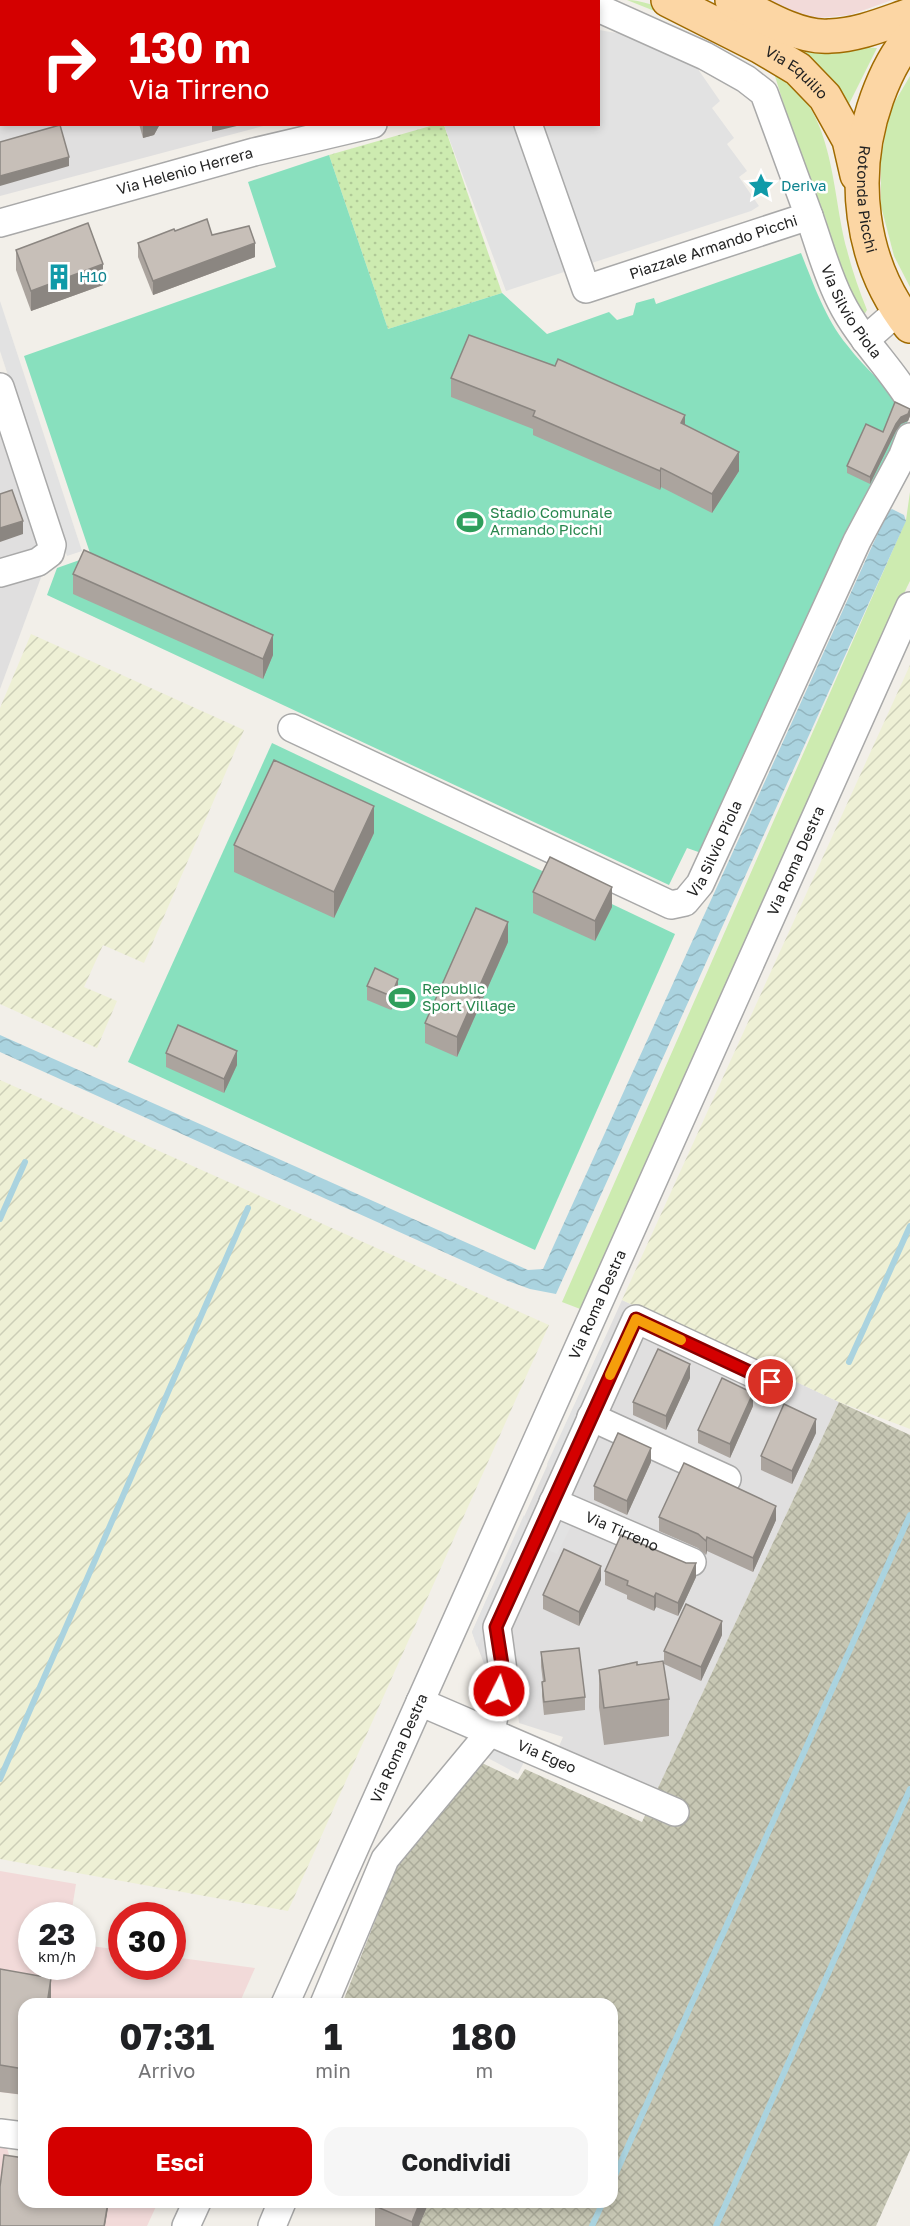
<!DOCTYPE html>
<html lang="it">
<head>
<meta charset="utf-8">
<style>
	body { margin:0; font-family:"Golos Text",sans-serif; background:#f6f6f6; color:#202124; height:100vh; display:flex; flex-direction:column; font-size:22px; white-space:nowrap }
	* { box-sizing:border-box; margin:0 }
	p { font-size:20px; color:#757577 }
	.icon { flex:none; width:33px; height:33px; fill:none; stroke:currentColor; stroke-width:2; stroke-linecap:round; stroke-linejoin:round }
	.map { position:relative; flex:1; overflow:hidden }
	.side { position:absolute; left:18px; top:1998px; width:600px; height:210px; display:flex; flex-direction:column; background:#fff; border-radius:18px; box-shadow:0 3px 9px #0003 }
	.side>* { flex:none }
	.banner { position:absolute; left:0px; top:0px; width:600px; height:126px; box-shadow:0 3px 9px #0003; background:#d40000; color:#fff; overflow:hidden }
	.speed { position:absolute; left:18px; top:1902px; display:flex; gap:12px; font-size:30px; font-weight:700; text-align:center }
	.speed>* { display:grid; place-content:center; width:78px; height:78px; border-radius:50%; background:#fff; box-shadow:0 3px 9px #0003; line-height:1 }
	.speed small { font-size:15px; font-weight:400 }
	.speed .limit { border:9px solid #d22; background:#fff; color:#111 }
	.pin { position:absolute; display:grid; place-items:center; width:51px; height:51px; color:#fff; margin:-26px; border:3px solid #fff; border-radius:50%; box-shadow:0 2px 6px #0007 }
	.me { position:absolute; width:66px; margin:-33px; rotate:5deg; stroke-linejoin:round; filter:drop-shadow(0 0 4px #0008) }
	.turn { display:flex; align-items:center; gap:21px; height:126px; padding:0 30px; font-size:27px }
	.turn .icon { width:78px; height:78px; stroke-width:2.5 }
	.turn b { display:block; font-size:42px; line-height:51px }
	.eta { display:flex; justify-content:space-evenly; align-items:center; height:102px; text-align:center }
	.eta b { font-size:36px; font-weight:700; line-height:42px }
	.button { display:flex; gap:12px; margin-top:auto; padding:12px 30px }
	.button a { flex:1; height:69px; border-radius:18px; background:#d40000; color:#fff; font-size:24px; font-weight:700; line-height:69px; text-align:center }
	.button a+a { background:#f6f6f6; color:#202124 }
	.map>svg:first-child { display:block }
	.residential { fill:#e0dfdf }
	.commercial { fill:#f2dad9 }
	.construction { fill:url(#construction-cross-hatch) }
	.farmland { fill:url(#farmland-furrows) }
	.grass { fill:#cdebb0 }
	.garden { fill:url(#garden-dots) }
	.pitch { fill:#88e0be }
	.parking { fill:#e2e2e2 }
	.water { fill:url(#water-waves) }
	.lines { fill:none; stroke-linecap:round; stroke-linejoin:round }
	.stream { stroke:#aad3df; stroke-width:6 }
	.minor-casing { stroke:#a9a9a9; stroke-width:30 }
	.major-casing { stroke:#a06b00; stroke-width:36 }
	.minor { stroke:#fff; stroke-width:27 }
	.major { stroke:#fcd6a4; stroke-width:33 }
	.wall { fill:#aba49e }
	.shaded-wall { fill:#8b8681 }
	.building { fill:#c7bfb8; stroke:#8b8681; stroke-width:1.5 }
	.route-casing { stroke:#8a0000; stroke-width:15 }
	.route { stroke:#d40000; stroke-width:10 }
	.slow { stroke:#f59e0b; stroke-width:10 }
	.labels { text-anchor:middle; stroke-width:5; stroke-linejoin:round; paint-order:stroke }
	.street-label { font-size:15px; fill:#222; stroke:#fff }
	.culture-label { font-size:15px; fill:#0d838f; stroke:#fff; text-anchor:start }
	.leisure-label { font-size:15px; fill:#27864d; stroke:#fff; text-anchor:start }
</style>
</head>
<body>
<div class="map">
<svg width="910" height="2226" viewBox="0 0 910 2226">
	<defs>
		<pattern id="construction-cross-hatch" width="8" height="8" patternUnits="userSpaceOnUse" patternTransform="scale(1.5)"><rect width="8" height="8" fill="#c7c7b4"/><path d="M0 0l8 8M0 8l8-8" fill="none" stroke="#abab9a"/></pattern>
		<pattern id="farmland-furrows" width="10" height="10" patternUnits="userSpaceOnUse" patternTransform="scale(1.5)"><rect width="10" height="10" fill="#eef0d5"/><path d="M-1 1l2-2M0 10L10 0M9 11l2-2" fill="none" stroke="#ccceb7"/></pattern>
		<pattern id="garden-dots" width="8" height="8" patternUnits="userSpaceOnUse" patternTransform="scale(1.5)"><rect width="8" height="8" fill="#cdebb0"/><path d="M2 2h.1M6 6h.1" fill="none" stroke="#b0c997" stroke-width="1.8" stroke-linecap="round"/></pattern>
		<pattern id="water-waves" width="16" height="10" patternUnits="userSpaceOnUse" patternTransform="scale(1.5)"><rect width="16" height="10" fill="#aad3df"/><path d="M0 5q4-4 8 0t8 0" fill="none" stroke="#92b5bf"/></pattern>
	</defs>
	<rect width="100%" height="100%" fill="#f2efe9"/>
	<!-- residential -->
	<g class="residential">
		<polygon points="0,0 258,0 2,2 2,124 267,125 0,196"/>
		<polygon points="0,390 50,553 0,689"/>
		<polygon points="622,1300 839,1402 655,1795 557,1751 563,1737 519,1723 510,1632 489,1677 472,1632"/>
	</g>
	<!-- commercial -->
	<g class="commercial">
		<polygon points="762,0 892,0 850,15 808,19"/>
		<polygon points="0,1871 76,1884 71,1915 32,1916 32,1966 82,1966 83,1945 121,1950 122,1966 172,1966 173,1957 255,1968 239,2004 24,2004 24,2095 0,2092"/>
		<polygon points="0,2126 24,2202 158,2202 147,2226 0,2226"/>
	</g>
	<!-- construction -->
	<polygon class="construction" points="839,1402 910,1435 910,2150 876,2226 419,2226 429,2202 612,2202 612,2004 342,2004 397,1866 482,1763 518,1780 525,1769 642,1822"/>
	<!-- farmland -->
	<g class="farmland">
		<polygon points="31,634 244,730 144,963 103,945 84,987 117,1001 97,1048 0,1004 0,708"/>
		<polygon points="910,665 910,1429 839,1402 622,1300"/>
		<polygon points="0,1080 549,1325 288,1911 0,1859"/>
	</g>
	<!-- grass -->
	<g class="grass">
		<path d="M627,0C654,0 690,23 714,37C736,49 761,60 781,75C836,116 831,191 847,250C852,270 859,290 867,310L861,320L830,243L826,219L806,176L774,73L687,24Z"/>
		<polygon points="777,37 840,46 877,48 849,104 819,68"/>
		<polygon points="910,76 910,287 894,256 881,206 881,158 890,110"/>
		<polygon points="910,492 910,581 907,587 588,1312 562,1302 906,520"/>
	</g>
	<!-- garden -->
	<polygon class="garden" points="434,125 444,125 502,293 388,329 329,155"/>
	<!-- pitch -->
	<g class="pitch">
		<path d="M329,155L388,329L502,293L547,334L609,312L617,320L633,315L636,303L654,298L656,304L801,253C814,285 825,318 847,345C866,370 891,390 910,414L902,438L707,855L687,848L669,885L47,595L57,568L91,556L24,356L276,267L248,182Z"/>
		<polygon points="272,743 675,934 535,1250 128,1062"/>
	</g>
	<!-- parking -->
	<g class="parking">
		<polygon points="599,30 640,37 691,59 720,101 712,108 734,138 727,144 747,171 739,177 759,206 751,211 506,291 444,125 598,124"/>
		<polygon points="0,301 82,551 67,556 0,351"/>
		<polygon points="605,1338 611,1352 555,1477 547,1464"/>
		<polygon points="524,1515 531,1529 477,1647 472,1632"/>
		<polygon points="561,1517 573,1522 557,1554 546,1549"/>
		<polygon points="493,1744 525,1760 518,1774 486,1757"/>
	</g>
	<!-- water -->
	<polygon class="water" points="892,509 904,515 906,521 556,1294 530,1289 508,1281 0,1052 0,1035 528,1270 543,1269 888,511"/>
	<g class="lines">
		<!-- stream -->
		<g class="stream">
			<polyline points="0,1219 25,1162"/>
			<polyline points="849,1362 910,1226"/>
			<polyline points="0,1779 248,1208"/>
			<polyline points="612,2182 910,1515"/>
			<polyline points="592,2226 603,2202"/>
			<polyline points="716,2226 910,1789"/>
		</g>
		<!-- minor casing -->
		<g class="minor-casing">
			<g id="minor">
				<polyline points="568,2 569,0"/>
				<path id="s1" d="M528,124L586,289L809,216L764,93L746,79L705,56L598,8"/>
				<path id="s2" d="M809,216C819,244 827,275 841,302C859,338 889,366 910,400"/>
				<path id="s3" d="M0,223L254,152L373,124"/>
				<polyline points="865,340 898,311"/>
				<polyline points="0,387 52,545 50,553 38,562 0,573"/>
				<path id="s4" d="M292,728L671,905L685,902L700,884L857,541L903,455L910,437"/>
				<polyline points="591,1417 727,1479"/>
				<path id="s5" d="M553,1502L692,1562"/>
				<path id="s6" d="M420,1702L675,1812"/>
				<path id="s7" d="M285,2004L910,606"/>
				<polyline points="324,2004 385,1859 491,1731 503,1671 497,1627 636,1319 771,1382"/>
				<polyline points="0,2133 24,2136"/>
				<polyline points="186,2226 197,2202"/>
				<polyline points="272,2226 282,2202"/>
			</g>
		</g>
		<!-- major casing -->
		<g class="major-casing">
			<g id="major">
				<path id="s8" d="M668,0L761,47L798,69L825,97L849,140L857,175"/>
				<path d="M732,0C759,14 799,39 830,36C858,35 884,24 910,15"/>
				<path id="s9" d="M910,38C895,55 885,76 877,98C850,174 859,262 910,326"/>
			</g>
		</g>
		<!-- minor -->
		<use href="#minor" class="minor"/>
		<!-- major -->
		<use href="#major" class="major"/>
	</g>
	<!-- wall -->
	<g class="wall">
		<polygon points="303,0 379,0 378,2 303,2"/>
		<polygon points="139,124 160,124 154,135 143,138"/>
		<polygon points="175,231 212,235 255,257 153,295 138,257 138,243"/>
		<polygon points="16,250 103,285 31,311 16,270"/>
		<polygon points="451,378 685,424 739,471 712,513 661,487 660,490 533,435 533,429 451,397"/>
		<polygon points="910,409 910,416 908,421 901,424 896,431 870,484 847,473 847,466"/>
		<polygon points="73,574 273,655 263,679 73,594"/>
		<polygon points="374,833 334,918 234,872 234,845"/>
		<polygon points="533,892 612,907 595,941 533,913"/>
		<polygon points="508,942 457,1057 425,1043 425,1023"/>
		<polygon points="367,986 398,993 391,1010 367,1000"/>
		<polygon points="166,1053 237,1065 224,1093 166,1067"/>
		<polygon points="690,1378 666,1430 633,1415 633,1402"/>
		<polygon points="753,1406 730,1458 698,1443 698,1430"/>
		<polygon points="816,1433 792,1484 761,1470 761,1456"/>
		<polygon points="651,1462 627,1515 594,1500 594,1486"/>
		<polygon points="659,1517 776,1520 753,1572 707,1551 706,1555 698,1548 659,1531"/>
		<polygon points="605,1571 696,1577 678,1616 656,1607 654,1611 627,1599 627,1595 605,1585"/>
		<polygon points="601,1580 579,1626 543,1609 543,1595"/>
		<polygon points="722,1635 701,1681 664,1664 664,1651"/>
		<polygon points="541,1652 585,1697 585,1710 544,1715 542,1696 542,1682 543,1682 541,1666"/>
		<polygon points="637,1665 669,1699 669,1736 604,1745 599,1707 599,1670"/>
		<polygon points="0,1969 24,2004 24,2095 0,2092"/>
		<polygon points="368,2202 429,2202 419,2226 375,2226 375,2205"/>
	</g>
	<!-- shaded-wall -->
	<g class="shaded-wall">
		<polygon points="369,0 379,0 378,2 369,2"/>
		<polygon points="0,52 2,52 2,61 0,62"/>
		<polygon points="143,124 160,124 154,135 143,138"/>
		<polygon points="212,124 245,124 212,132"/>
		<polygon points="69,157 69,166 0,186 0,176"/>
		<polygon points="255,243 255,257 153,295 153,281"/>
		<polygon points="103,264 103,285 31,311 31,291"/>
		<polygon points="910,409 910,416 908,421 901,424 896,431 870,484 870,477 896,424 901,417"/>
		<polygon points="685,415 685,434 681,423"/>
		<polygon points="739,452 739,471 712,513 712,494"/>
		<polygon points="661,468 661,487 660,490 660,471"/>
		<polygon points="23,521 23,534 0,542 0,528"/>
		<polygon points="273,635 273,655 263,679 263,659"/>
		<polygon points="374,806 374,833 334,918 334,892"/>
		<polygon points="612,887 612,907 595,941 595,921"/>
		<polygon points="508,922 508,942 457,1057 457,1037"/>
		<polygon points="398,979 398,993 391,1010 391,996"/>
		<polygon points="237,1051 237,1065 224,1093 224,1079"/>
		<polygon points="690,1364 690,1378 666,1430 666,1416"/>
		<polygon points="753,1393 753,1406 730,1458 730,1444"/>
		<polygon points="816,1419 816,1433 792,1484 792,1471"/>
		<polygon points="651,1448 651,1462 627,1515 627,1501"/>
		<polygon points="776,1506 776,1520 753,1572 753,1558"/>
		<polygon points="707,1537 707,1551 706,1555 706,1541"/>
		<polygon points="696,1563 696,1577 678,1616 678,1603"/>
		<polygon points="601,1566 601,1580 579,1626 579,1612"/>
		<polygon points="656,1593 656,1607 654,1611 654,1597"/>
		<polygon points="722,1621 722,1635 701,1681 701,1667"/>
		<polygon points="51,1978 51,2004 47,2004"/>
		<polygon points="108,2202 109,2202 105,2226 104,2226"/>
		<polygon points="420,2202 429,2202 419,2226 412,2226 412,2222"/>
	</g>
	<!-- building -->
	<g class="building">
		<polygon points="0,0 83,0 84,2 2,2 2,52 0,52"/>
		<polygon points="136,0 145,0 148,2 135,2"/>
		<polygon points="327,0 369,0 369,2 330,2"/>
		<polygon points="60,125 69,157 0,176 0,142"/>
		<polygon points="207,219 212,235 249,226 255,243 153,281 138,243 174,229 175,231"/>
		<polygon points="88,223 103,264 31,291 16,250"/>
		<polygon points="469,335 555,366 558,359 685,415 681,423 739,452 712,494 661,468 660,471 533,416 535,411 451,378"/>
		<polygon points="895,402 910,409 908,414 901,417 896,424 870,477 847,466 866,424 883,432"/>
		<polygon points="12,490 23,521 0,528 0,494"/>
		<polygon points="84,550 273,635 263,659 73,574"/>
		<polygon points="274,760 374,806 334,892 234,845"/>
		<polygon points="550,857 612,887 595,921 533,892"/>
		<polygon points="476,908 508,922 457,1037 425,1023"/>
		<polygon points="375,968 398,979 391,996 367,986"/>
		<polygon points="178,1025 237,1051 224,1079 166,1053"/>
		<polygon points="658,1349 690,1364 666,1416 633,1402"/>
		<polygon points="722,1378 753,1393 730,1444 698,1430"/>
		<polygon points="784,1404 816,1419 792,1471 761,1456"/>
		<polygon points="618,1433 651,1448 627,1501 594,1486"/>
		<polygon points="684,1463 776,1506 753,1558 707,1537 706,1541 698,1534 659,1517"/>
		<polygon points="621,1535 686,1563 696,1563 678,1603 656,1593 654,1597 627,1585 628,1581 605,1571"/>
		<polygon points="564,1549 601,1566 579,1612 543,1595"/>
		<polygon points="686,1604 722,1621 701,1667 664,1651"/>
		<polygon points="579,1648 585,1697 544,1702 542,1682 545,1681 541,1652"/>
		<polygon points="663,1661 669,1699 604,1708 599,1670 637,1662 637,1665"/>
		<polygon points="0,1969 51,1978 47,2004 24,2004 24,2069 0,2065"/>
		<polygon points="4,2155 24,2158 24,2202 108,2202 104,2226 0,2226 0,2187"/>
		<polygon points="377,2202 420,2202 412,2222 375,2206"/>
	</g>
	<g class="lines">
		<!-- route casing -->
		<g class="route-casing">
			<polyline id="route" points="499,1691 503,1671 496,1627 636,1319 771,1382"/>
		</g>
		<!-- route -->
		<use href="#route" class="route"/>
		<!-- slow -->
		<polyline class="slow" points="610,1375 636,1319 681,1340"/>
	</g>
	<!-- icons -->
	<defs>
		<g id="sight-bare" transform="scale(2.07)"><path d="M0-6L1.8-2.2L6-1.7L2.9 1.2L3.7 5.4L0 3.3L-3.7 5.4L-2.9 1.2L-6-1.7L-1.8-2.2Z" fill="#0f9aa8" stroke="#fff" stroke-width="2.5" paint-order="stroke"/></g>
		<g id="building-bare" transform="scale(2.07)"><path d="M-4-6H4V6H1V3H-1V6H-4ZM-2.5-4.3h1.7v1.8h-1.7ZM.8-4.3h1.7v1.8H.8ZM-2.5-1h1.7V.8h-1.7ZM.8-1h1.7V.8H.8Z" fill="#0f9aa8" stroke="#fff" stroke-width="2.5" paint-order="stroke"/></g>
		<g id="stadium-bare" transform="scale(2.07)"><path d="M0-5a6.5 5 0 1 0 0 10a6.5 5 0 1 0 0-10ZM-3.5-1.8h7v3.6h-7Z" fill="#2e9e5b" stroke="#fff" stroke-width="2.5" paint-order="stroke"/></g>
	</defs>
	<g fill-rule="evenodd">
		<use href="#sight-bare" x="761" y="186"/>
		<use href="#building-bare" x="59" y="277"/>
		<use href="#stadium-bare" x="470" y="522"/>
		<use href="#stadium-bare" x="402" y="998"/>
	</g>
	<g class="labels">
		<!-- street labels -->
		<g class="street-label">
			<text dy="5" stroke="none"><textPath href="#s8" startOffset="148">Via Equilio</textPath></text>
			<text dy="5" stroke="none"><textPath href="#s3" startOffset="192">Via Helenio Herrera</textPath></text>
			<text dy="5" stroke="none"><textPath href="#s9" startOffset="172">Rotonda Picchi</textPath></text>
			<text dy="5" stroke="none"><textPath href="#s1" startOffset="309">Piazzale Armando Picchi</textPath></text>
			<text dy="5" stroke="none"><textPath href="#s2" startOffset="105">Via Silvio Piola</textPath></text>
			<text dy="5" stroke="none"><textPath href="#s4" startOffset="494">Via Silvio Piola</textPath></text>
			<text dy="5" stroke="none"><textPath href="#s7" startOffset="1252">Via Roma Destra</textPath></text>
			<text dy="5" stroke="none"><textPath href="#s7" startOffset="766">Via Roma Destra</textPath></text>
			<text dy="5" stroke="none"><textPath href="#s5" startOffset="75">Via Tirreno</textPath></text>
			<text dy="5" stroke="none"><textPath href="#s7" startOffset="280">Via Roma Destra</textPath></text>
			<text dy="5" stroke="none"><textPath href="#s6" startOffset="138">Via Egeo</textPath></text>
		</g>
		<!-- culture labels -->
		<g class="culture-label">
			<text x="781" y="191">Deriva</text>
			<text x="79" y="282">H10</text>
		</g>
		<!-- leisure labels -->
		<g class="leisure-label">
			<text x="490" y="518">Stadio Comunale<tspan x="490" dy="17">Armando Picchi</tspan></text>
			<text x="422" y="994">Republic<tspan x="422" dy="17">Sport Village</tspan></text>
		</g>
	</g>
</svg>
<div class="speed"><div>23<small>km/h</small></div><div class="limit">30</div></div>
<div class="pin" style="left:771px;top:1382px;background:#d93025"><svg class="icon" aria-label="arrive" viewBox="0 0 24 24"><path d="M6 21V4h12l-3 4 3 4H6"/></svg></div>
<svg class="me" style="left:499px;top:1691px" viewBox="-20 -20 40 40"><circle r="17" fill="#d40000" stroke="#fff" stroke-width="3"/><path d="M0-11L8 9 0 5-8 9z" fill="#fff"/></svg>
<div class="banner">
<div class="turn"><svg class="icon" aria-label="right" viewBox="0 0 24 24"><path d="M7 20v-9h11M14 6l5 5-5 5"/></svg><div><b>130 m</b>Via Tirreno</div></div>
</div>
<section class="side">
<div class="eta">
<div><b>07:31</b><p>Arrivo</p></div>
<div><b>1</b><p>min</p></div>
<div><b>180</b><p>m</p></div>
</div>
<div class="button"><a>Esci</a><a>Condividi</a></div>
</section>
</div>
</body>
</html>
